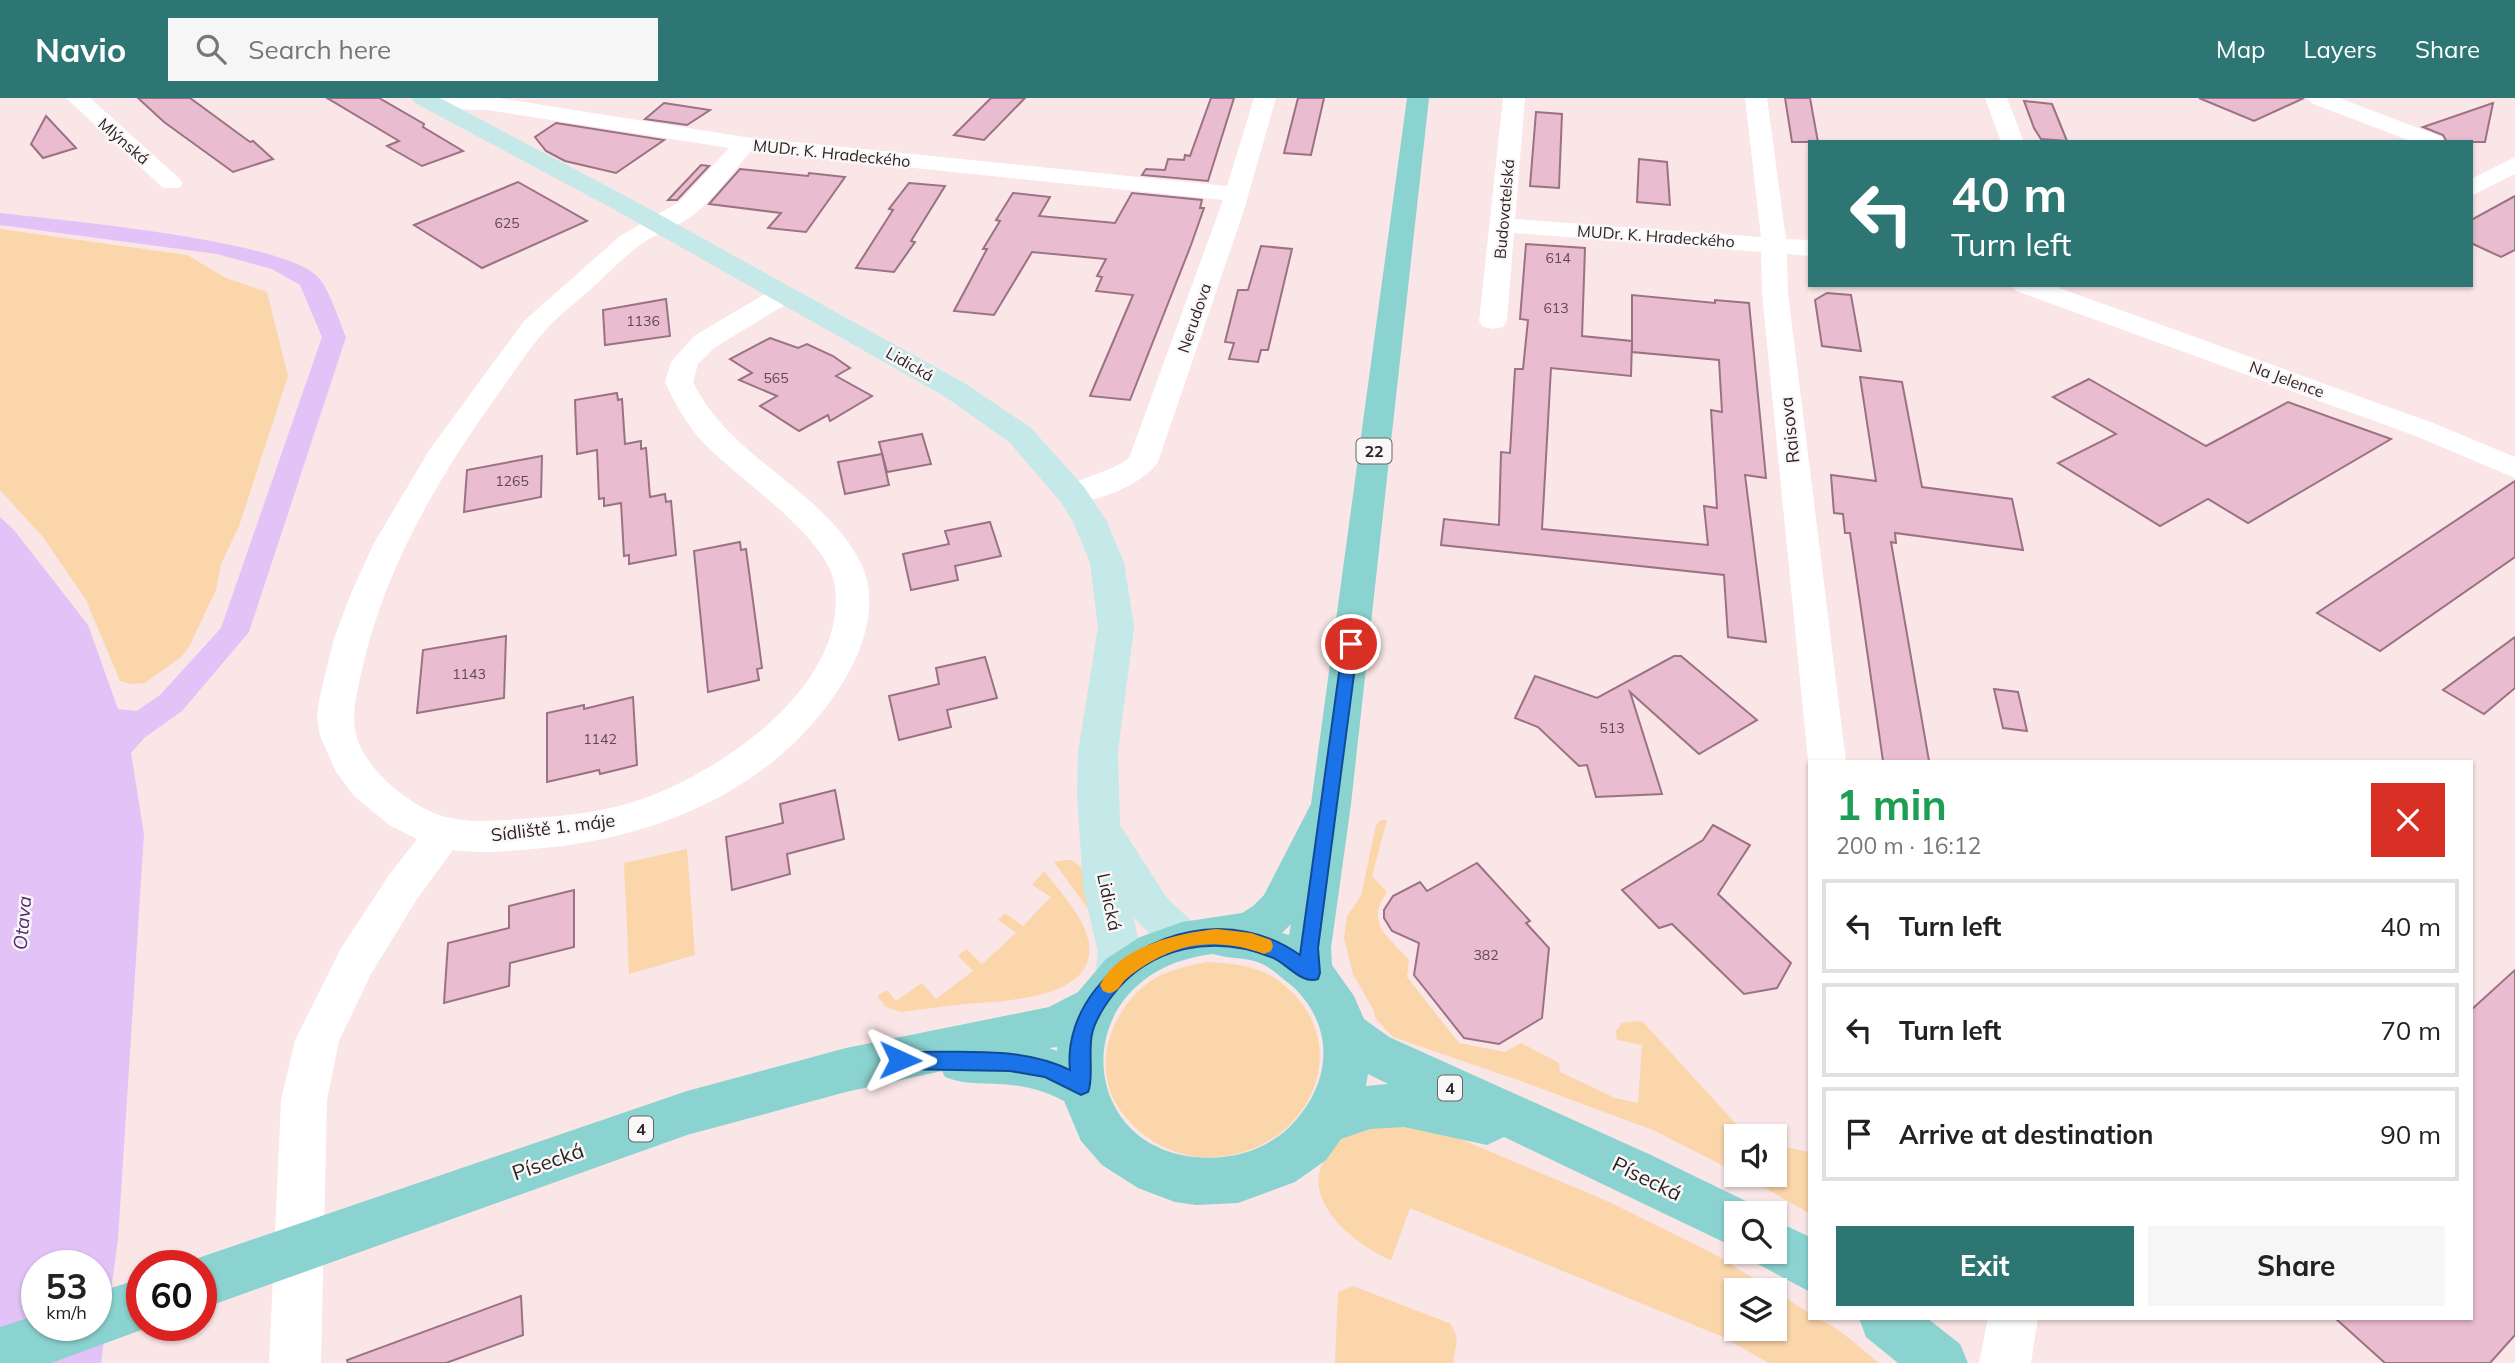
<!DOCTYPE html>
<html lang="en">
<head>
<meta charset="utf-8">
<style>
	body { margin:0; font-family:Mulish,sans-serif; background:#f6f6f6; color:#222; height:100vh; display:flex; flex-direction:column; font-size:26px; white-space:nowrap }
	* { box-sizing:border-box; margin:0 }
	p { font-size:23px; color:#767676 }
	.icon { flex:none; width:38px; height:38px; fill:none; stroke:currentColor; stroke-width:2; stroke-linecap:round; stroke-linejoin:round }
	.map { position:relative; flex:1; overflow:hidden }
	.side { position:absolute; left:1808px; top:662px; width:665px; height:560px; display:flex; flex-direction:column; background:#fff; border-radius:0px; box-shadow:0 2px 5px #0004 }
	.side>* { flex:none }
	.guide { position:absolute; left:1808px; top:42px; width:665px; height:147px; border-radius:0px; box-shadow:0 2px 5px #0004; background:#2d7673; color:#fff; overflow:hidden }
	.buttons { position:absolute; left:1724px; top:1026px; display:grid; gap:14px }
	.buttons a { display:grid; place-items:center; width:63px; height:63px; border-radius:0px; background:#fff; box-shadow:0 2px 5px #0004; font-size:35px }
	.speed { position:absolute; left:21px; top:1152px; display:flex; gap:14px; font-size:35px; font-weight:700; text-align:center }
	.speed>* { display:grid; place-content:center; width:91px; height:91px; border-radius:50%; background:#fff; box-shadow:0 2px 5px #0004; line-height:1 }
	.speed small { font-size:18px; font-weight:400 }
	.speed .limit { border:10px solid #d22; background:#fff; color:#111 }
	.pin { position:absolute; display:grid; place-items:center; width:60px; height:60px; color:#fff; margin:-30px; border:4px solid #fff; border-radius:50%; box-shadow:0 2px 7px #0007 }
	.me { position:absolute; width:77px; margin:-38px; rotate:91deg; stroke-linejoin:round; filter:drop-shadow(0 0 5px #0008) }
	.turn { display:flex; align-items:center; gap:24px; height:147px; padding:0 28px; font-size:32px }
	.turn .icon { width:91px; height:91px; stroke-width:2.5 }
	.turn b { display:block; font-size:49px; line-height:60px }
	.round { display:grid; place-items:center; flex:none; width:74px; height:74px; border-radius:0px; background:#f6f6f6 }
	.head { display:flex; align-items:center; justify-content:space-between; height:119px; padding:0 28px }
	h1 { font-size:42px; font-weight:700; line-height:52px; color:#1e9e55 }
	.cta { display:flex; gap:14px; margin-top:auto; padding:14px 28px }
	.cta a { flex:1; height:80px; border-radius:0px; background:#2d7673; color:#fff; font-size:28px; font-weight:700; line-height:80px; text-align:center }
	.cta a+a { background:#f6f6f6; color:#222 }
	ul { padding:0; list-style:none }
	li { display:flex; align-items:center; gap:21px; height:94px; margin:0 14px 10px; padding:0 14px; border:4px solid #e0e0e0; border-radius:0px }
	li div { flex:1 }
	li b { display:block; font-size:26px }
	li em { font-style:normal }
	header { display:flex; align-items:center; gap:42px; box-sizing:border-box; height:98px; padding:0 35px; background:#2d7673; color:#fff }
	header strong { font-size:33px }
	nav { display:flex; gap:38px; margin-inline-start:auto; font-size:24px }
	.search { width:490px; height:63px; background:#f6f6f6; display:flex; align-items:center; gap:18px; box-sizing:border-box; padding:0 24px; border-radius:0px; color:#767676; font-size:26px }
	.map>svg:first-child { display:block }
	.green { fill:#fbd6aa }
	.water { fill:#e2c2f7; fill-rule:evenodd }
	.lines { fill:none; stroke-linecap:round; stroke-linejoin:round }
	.canal { fill:#e2c2f7; fill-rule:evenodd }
	.building { fill:#e9bccf; stroke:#9b7284; stroke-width:2 }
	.street { fill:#fff; fill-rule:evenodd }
	.secondary { fill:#c5e9e8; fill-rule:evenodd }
	.primary { fill:#8bd3d0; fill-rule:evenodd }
	.route { fill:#1a73e8; stroke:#114b97; stroke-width:2 }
	.slow { fill:#f59e0b }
	.labels { text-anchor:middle; stroke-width:5; stroke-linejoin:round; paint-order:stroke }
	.number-label { font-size:14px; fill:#60484e }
	.far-street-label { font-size:16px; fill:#332123; stroke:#f8f8f8 }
	.shield { fill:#f8f8f8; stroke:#6e6263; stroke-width:2 }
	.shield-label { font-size:16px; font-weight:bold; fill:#332123 }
	.street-label { font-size:18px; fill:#332123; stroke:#f8f8f8 }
	.water-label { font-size:19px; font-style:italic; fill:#582873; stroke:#f8f8f8 }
	.near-street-label { font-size:21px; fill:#332123; stroke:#f8f8f8 }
</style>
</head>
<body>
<header>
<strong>Navio</strong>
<div class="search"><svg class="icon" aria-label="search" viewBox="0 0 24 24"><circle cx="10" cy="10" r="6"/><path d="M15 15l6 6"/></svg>Search here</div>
<nav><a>Map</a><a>Layers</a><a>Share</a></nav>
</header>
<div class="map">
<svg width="2515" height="1265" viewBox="0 0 2515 1265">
	<rect width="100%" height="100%" fill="#fae5e7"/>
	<!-- green -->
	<g class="green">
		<polygon points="0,131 187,157 226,180 267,194 288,278 239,428 221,466 216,492 189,549 181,559 145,585 130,586 120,583 86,502 43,439 0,392"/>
		<path d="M1381,722H1387L1372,778L1387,794C1365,826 1387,837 1409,862L1407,879L1459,945L1505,954L1521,945L1559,965L1560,974L1615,1000L1638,1005L1642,947L1617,942L1616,933L1622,925L1642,923L1738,1028L1755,1038H1736V1074L1653,1032L1518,982L1393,939L1376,921L1373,911L1353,876L1344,840L1347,818L1361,798L1376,727Z"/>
		<polygon points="687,751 695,857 629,876 624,765"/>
		<polygon points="1065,762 1072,762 1083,771 1088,811 1054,764"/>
		<path d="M1044,773C1060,794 1085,819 1089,846C1096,902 1000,903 966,906C944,908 922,911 901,914L886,909L877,898L887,892L896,903L922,885L936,901L973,873L958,858L966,851L982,866L1016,835L998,822L1005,815L1023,828L1051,799L1032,787Z"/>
		<path d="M1206,864C1229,865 1253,867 1273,879C1368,942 1305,1066 1200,1059C1167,1056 1139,1038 1120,1012C1092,972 1108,919 1143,889C1161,873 1184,869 1206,864Z"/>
		<path d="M1392,1024L1446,1035L1607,1103L1716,1157L1772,1192H1736V1230H1774L1775,1193L1809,1215L1810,1220C1830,1220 1862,1252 1879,1265H1769L1723,1239L1410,1110L1391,1162C1356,1148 1295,1100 1328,1057C1332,1051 1338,1040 1345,1036C1359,1030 1377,1028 1392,1024Z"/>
		<polygon points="1775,1047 1809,1054 1809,1115 1740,1076 1774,1076"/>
		<polygon points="1353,1188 1451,1226 1457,1240 1453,1265 1335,1265 1338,1194"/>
	</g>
	<!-- water -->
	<path class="water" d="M0,419L14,432L88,527L118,611L137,613L144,640L131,655L144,736L118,1141L101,1265H0ZM37,1167H96V1227H37Z"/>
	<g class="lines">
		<!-- canal -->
		<path class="canal" d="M0,115C58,122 287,142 319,180C330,193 339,223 346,239L249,534L182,613L116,660L105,663L94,660L89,651L94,642L160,597L221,530L322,239L300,187L272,171L217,156L0,127Z"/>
	</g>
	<!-- building -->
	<g class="building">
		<polygon points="138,0 190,0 250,44 253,43 273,61 233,74 164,24"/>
		<polygon points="327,0 379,0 424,26 423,29 463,53 422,68 387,48 399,43"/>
		<polygon points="991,0 1025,0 984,42 954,37"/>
		<polygon points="1211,0 1234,0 1208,83 1142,77 1146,71 1165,72 1168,61 1184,62 1185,57 1190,58"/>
		<polygon points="1298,0 1324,0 1311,57 1284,55"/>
		<polygon points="1785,0 1810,0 1818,44 1792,44"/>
		<polygon points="2199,0 2304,0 2254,23"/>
		<polygon points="2024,3 2052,6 2067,43 2041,41 2034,30"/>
		<polygon points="664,5 710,12 687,27 645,21"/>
		<polygon points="2493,5 2485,44 2447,44 2443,37 2423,29"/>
		<polygon points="1536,14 1562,16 1559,90 1530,88"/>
		<polygon points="46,18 76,50 43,60 31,46"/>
		<polygon points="556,25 664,42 616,75 565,63 546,53 535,39"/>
		<polygon points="1639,61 1667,64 1670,107 1637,104"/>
		<polygon points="701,67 709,68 677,102 668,102"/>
		<polygon points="740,71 808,78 809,75 845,79 806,134 768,130 781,115 709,106"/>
		<polygon points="518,84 587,123 482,170 414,127"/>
		<polygon points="909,85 945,88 911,143 915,144 894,174 856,170 893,112 889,111"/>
		<polygon points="1013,95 1050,99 1039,118 1115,125 1132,95 1202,102 1200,110 1204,110 1191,147 1130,302 1090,298 1133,197 1096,193 1102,179 1097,178 1106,161 1032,154 994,217 954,213 987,151 983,151 1000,123 996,122"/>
		<polygon points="2515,98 2515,152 2501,159 2471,145 2471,122"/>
		<polygon points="1526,146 1585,150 1582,238 1632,243 1631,278 1551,270 1542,431 1708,447 1704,408 1717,410 1711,312 1722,314 1719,262 1632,254 1632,197 1715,205 1715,202 1749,205 1766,380 1745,377 1766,544 1728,539 1724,477 1441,447 1444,421 1499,427 1501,354 1510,355 1515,271 1523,271 1528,222 1520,221"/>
		<polygon points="1261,148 1292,151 1268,252 1261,252 1258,264 1229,261 1234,245 1225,244 1238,192 1248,192"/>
		<polygon points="1827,195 1851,197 1861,253 1822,248 1815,202"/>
		<polygon points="666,201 670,238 605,247 603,212"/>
		<polygon points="770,240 798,250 807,246 833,258 850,270 836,278 872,298 830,323 828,317 799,333 760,308 777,298 739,282 752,275 730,261"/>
		<polygon points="1860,279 1902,284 1922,389 2012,401 2023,452 1895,435 1896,445 1891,444 1929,663 1883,663 1850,435 1845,435 1843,416 1834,415 1831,377 1876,383"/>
		<polygon points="2089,281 2206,348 2288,304 2391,341 2248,425 2208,401 2160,428 2058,365 2116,336 2053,299"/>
		<polygon points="617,295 618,302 622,301 625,346 641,343 641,351 646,350 650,399 665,396 666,404 671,403 676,457 629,466 629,457 624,458 621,405 604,408 604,400 599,401 597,352 577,356 575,302"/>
		<polygon points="922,336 931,366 887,374 879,344"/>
		<polygon points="882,356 889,387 845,396 838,364"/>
		<polygon points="542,358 541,399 464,414 467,372"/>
		<polygon points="2515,383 2515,459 2380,553 2317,515"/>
		<polygon points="990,424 1001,458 955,468 958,482 911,492 903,456 949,446 945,433"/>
		<polygon points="740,444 741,452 746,451 762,570 757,571 759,582 708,594 694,453"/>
		<polygon points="506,538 504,600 417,615 423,552"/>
		<polygon points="2515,539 2515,590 2484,616 2443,592"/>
		<polygon points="1674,558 1681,558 1757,622 1699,656 1630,594 1662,696 1596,699 1587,667 1579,668 1538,629 1515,620 1535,578 1597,600"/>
		<polygon points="985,559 997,600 947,612 951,629 899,642 889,598 939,586 936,570"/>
		<polygon points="1994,591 2018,594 2027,633 2003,630"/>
		<polygon points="633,599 637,667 600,676 599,672 547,684 547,615 584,607 584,611"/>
		<polygon points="835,692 844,741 787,756 790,776 732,792 726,739 783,725 780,706"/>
		<polygon points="1713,727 1750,747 1718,796 1791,865 1777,890 1744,896 1672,826 1659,830 1622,792 1703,742"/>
		<polygon points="1477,765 1530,823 1526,825 1549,850 1542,920 1499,946 1464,940 1414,877 1419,845 1392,833 1384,820 1384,812 1393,798 1420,784 1427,793"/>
		<polygon points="574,792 574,849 510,865 509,888 444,905 448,845 509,830 509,808"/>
		<polygon points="2515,872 2515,1237 2490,1265 2385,1265 2335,1220 2471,1220 2471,912"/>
		<polygon points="521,1198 523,1237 446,1265 348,1265 347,1262"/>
	</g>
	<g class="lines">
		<!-- street -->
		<g class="street">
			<polygon points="66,0 90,0 179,80 183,85 179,90 163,90"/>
			<path d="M422,0H498L745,39L1227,88L1254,0H1276L1244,112L1158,364C1143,387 1087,410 1061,403L1056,396C1065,383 1111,375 1129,360L1223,102L751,53C733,74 717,97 696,115C679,129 657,134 640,147C622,160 607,177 591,191C579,202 566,212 554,223C533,244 516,271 499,295C439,378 384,471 362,572C356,599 348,625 362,652C377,680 412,708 442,718C468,726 498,722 524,721C564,718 607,714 645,700C725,671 847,587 835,489C829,437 733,379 699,340C685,323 674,304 665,284L671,264L694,238L775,190L784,188L793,190L797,196L793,202L714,250L698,266L693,284C731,363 830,394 863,470C878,506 864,549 845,581C782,687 663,739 543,750C513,753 483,756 453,752L417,801L371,876L339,943L327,1002L321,1265H269L281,1002L295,942L341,850L389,777L417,741L389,727L354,698L336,674L320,638L317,619L319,602L334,540L352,493L374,445L430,351L524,223L620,138L679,104L729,50L488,12L430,11L422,9L419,4Z"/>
			<polygon points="1503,0 1525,0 1515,121 1761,139 1745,0 1767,0 1786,141 1810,142 1810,158 1787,156 1788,195 1846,663 1810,665 1808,663 1762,195 1761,154 1514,135 1507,223 1503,229 1493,231 1483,229 1479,223"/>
			<polygon points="1985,0 2007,0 2024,44 2001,44"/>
			<polygon points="2308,0 2339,0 2442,39 2445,44 2413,44 2311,5"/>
			<polygon points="2515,59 2515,76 2471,98 2471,81"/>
			<polygon points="2012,187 2051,187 2433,325 2515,359 2515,380 2413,337 2016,193"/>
			<polygon points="1988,1220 2038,1220 2031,1265 1979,1265"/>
		</g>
		<!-- secondary -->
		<path class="secondary" d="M412,0H440L635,103L966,286L1031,330L1084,389L1106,422L1124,464L1134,529L1118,654L1120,727L1167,800L1198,829L1205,842L1198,855L1183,861L1168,855L1133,819C1140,846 1145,865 1133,891L1117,896L1101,891L1095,877L1098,855L1083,790L1077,695L1078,654L1098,529L1090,464L1072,422L1060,403L1009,344L944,298L617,113L415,5Z"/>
		<!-- primary -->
		<g class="primary">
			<path d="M1407,0H1429L1351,706L1331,850L1332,867L1354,898L1364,921L1389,939L1651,1057L1754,1107L1757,1115H1736V1150L1504,1039L1487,1047L1404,1029L1370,1031L1341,1041L1326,1062L1295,1084L1238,1105L1196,1107L1175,1104L1138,1090L1102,1067L1081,1043L1064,1003C1046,994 1031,989 1011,987C988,984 967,988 945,979L942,973L846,994L687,1037L201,1211V1167H182L201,1159L687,993L846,950L1049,909L1078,894L1106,861L1140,839L1182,824L1242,815L1253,808L1264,797L1311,706ZM1291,826L1289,837L1282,835ZM1213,856C1229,861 1245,859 1260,865C1270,869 1278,877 1286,883C1331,918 1335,974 1300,1017C1282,1041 1254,1056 1223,1059C1074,1073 1057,874 1213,856ZM1057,949V953L1049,950ZM1368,976L1388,986L1366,988Z"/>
			<polygon points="1774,1122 1810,1139 1810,1194 1756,1165 1751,1153 1774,1153"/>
			<polygon points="142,1180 142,1227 155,1227 51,1265 0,1265 0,1229 37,1217 37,1227 96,1227 96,1195"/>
			<polygon points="1859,1220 1927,1220 1960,1246 1968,1265 1898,1265 1866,1239"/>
		</g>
	</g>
	<!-- route -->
	<path class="route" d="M1351,541L1358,546L1318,850L1320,875L1318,881C1301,887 1286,864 1271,859C1214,836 1150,848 1112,898C1103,910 1095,922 1092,936C1088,953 1094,982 1088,994L1081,997L1045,979L1010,973L900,971L893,969L890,962L893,956L900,954C955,955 1019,947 1070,972C1067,944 1077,915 1095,892C1143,830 1234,810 1300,857L1343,546Z"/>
	<!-- slow -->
	<path class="slow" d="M1217,831L1251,835L1271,842L1273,848L1271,853L1264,856C1239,846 1209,843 1183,850C1162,856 1141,868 1125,882C1121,886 1119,892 1113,894C1109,896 1108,895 1103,893L1100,887C1119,848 1178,835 1217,831Z"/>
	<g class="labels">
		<!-- number labels -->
		<g class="number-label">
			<text x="507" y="130">625</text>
			<text x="1558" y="165">614</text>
			<text x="1556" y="215">613</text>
			<text x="643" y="228">1136</text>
			<text x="776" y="285">565</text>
			<text x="512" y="388">1265</text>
			<text x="469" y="581">1143</text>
			<text x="1612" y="635">513</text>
			<text x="600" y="646">1142</text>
			<text x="1486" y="862">382</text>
		</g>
		<!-- far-street labels -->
		<g class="far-street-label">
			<text transform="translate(124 43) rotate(41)" y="6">Mlýnská</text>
			<text transform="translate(832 55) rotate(6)" y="6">MUDr. K. Hradeckého</text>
			<text transform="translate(1504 111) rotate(-85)" y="6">Budovatelská</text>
			<text transform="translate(1656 138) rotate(4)" y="6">MUDr. K. Hradeckého</text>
			<text transform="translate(1194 220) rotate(-71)" y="6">Nerudova</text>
			<text transform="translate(910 266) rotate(30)" y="6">Lidická</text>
			<text transform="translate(2287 281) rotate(20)" y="6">Na Jelence</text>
		</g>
		<!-- shield labels -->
		<g class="shield">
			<rect x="1356.5" y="340.5" width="35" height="25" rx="5"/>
			<rect x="1438" y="977.5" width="24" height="25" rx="5"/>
			<rect x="629" y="1018.5" width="24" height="25" rx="5"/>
		</g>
		<g class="shield-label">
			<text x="1374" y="359">22</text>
			<text x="1450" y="996">4</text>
			<text x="641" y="1037">4</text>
		</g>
		<!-- street labels -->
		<g class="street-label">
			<text transform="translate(1790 332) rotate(-96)" y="6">Raisova</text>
			<text transform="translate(553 730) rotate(-7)" y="6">Sídliště 1. máje</text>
			<text transform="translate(1109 804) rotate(78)" y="6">Lidická</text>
		</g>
		<!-- water labels -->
		<g class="water-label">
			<text transform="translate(22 825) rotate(-85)" y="7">Otava</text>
		</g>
		<!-- near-street labels -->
		<g class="near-street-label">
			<text transform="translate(548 1064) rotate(-19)" y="7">Písecká</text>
			<text transform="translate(1647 1081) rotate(26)" y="7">Písecká</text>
		</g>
	</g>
</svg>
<div class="buttons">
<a><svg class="icon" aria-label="sound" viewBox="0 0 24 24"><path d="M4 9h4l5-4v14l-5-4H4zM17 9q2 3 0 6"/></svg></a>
<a><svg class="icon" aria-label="search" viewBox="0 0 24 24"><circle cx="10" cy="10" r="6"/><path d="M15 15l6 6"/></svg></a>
<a><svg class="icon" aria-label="layers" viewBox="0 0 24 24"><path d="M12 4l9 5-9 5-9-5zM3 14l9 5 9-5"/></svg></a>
</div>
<div class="speed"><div>53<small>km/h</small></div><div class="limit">60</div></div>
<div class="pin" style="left:1351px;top:546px;background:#d93025"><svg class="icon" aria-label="arrive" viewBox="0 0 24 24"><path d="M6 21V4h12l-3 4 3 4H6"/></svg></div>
<svg class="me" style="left:900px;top:962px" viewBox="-20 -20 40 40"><path d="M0-17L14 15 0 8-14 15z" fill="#1a73e8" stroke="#fff" stroke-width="4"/></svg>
<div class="guide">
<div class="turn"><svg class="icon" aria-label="left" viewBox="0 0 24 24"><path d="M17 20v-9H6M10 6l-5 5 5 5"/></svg><div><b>40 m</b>Turn left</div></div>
</div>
<section class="side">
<div class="head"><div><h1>1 min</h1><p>200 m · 16:12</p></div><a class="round" style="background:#d93025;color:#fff"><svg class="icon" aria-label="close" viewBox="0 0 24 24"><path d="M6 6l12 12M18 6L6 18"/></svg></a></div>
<ul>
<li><svg class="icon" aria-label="left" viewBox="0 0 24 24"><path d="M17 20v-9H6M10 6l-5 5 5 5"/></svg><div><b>Turn left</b></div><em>40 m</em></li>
<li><svg class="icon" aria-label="left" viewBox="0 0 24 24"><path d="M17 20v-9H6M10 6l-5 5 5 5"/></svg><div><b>Turn left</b></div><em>70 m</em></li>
<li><svg class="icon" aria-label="arrive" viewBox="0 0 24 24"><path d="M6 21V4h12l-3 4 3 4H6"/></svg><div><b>Arrive at destination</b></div><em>90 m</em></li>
</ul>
<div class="cta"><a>Exit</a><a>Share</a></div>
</section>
</div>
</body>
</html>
